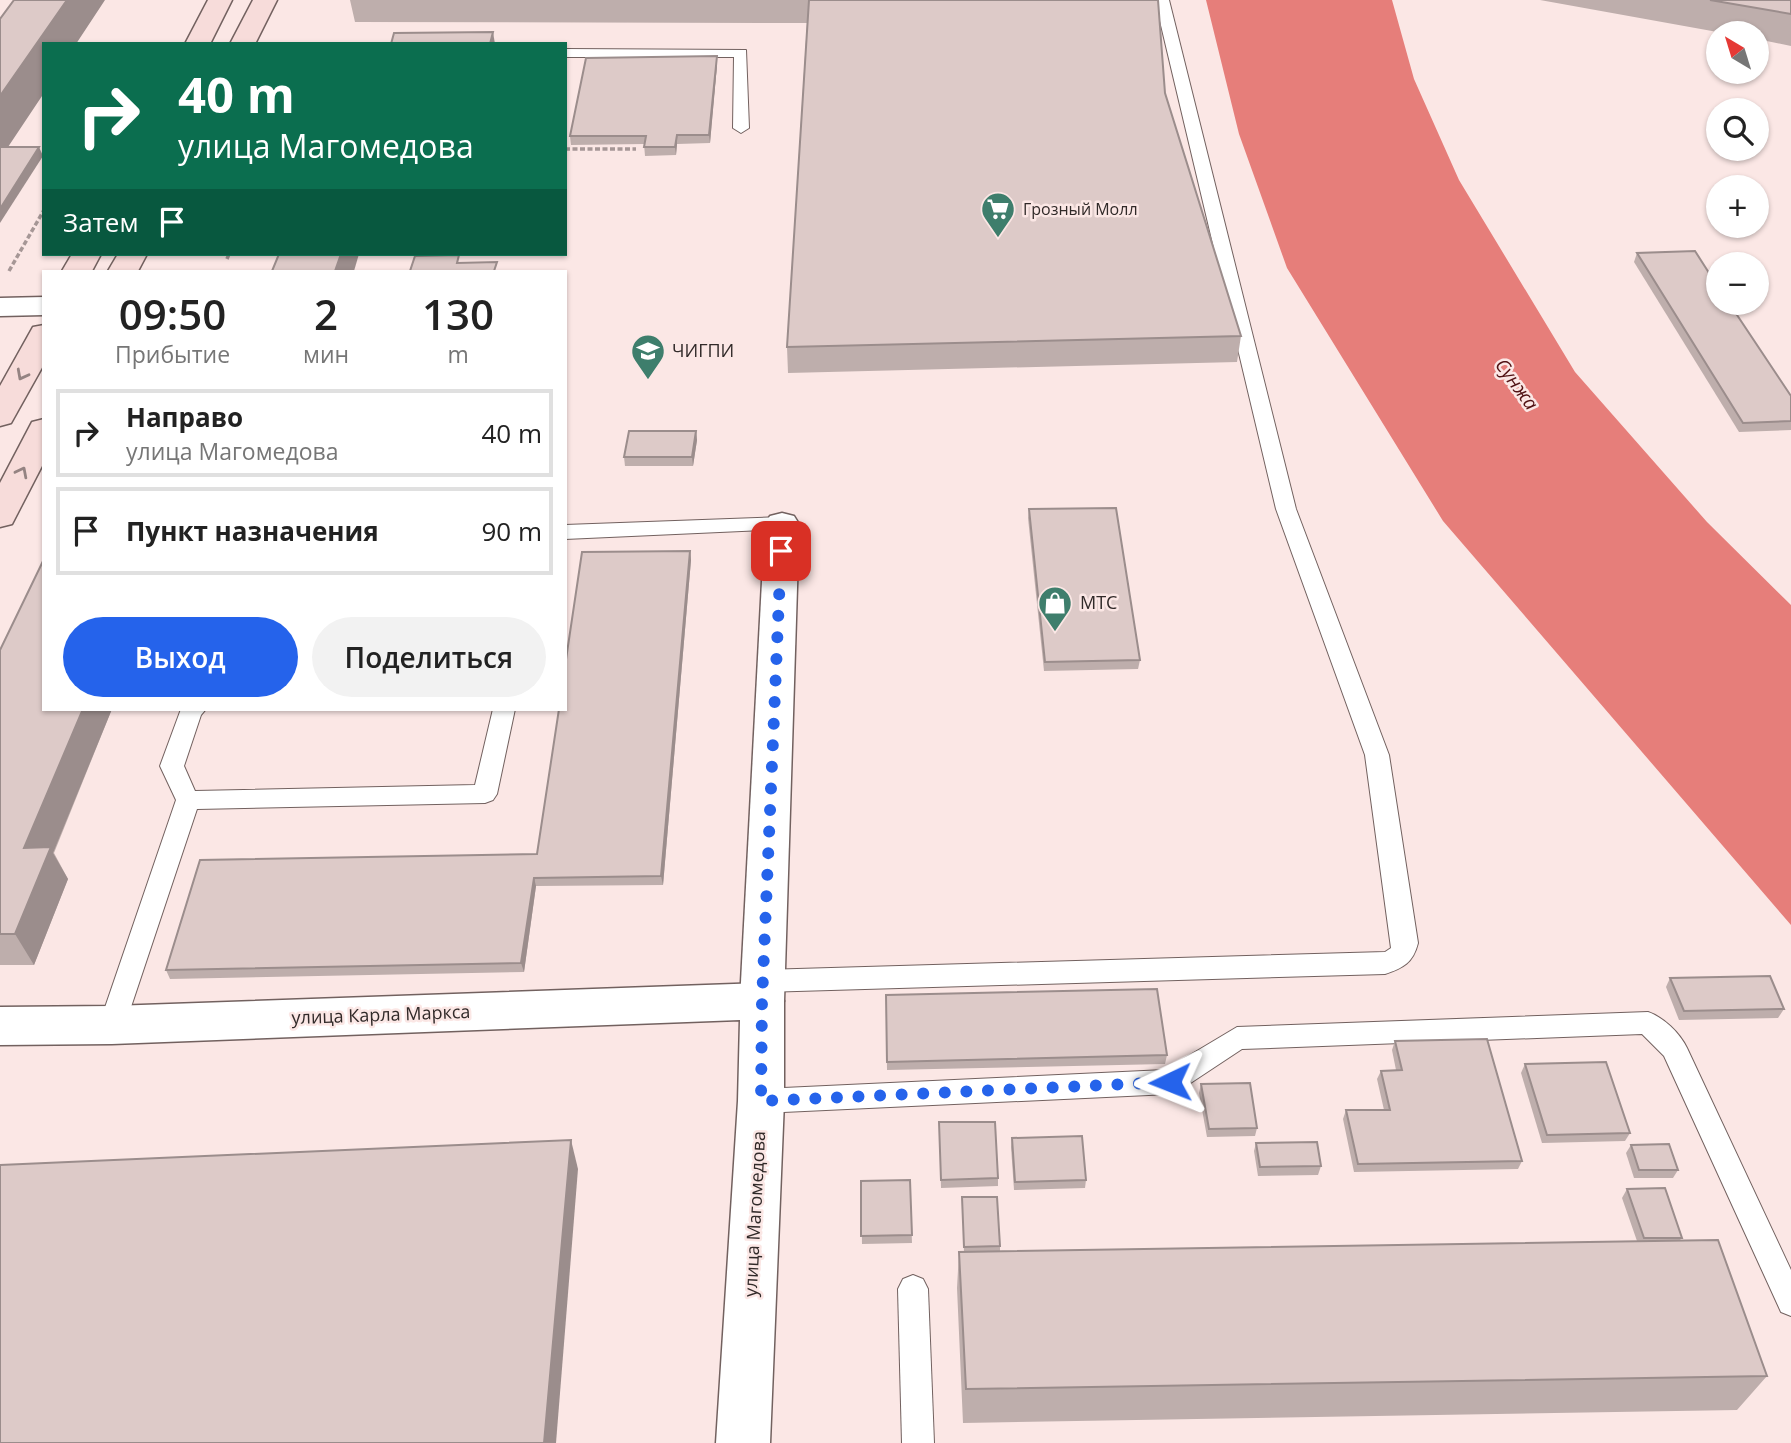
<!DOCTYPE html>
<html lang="ru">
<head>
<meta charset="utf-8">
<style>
	body { margin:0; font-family:"Open Sans",sans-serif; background:#f2f2f2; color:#222; height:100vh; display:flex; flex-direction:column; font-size:26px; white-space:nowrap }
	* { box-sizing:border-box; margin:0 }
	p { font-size:23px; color:#767676 }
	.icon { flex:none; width:38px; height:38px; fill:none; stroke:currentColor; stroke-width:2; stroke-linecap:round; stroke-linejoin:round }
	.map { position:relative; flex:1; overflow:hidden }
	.sheet { position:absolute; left:42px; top:270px; width:525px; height:441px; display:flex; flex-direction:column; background:#fff; border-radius:0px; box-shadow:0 2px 5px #0004 }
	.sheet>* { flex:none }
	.guide { position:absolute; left:42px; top:42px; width:525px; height:214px; border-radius:0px; box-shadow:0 2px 5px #0004; background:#0b6e4f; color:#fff; overflow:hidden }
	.needle { width:46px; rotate:322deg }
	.fabs { position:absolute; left:1706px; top:21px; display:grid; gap:14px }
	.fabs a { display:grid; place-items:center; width:63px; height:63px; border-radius:50%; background:#fff; box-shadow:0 2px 5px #0004; font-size:35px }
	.pin { position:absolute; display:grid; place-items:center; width:60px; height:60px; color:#fff; margin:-30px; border-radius:14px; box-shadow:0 4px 10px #0006 }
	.me { position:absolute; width:77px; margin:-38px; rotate:268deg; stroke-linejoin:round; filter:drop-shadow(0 0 5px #0008) }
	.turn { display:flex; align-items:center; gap:24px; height:147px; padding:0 21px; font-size:32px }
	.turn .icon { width:91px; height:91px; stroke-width:2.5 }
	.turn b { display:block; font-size:49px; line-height:60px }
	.then { display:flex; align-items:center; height:66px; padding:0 21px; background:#0003; gap:14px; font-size:26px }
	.eta { display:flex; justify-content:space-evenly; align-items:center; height:119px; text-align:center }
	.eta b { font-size:42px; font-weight:600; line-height:49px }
	.cta { display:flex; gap:14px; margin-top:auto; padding:14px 21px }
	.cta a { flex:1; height:80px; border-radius:42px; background:#2563eb; color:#fff; font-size:28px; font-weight:600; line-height:80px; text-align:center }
	.cta a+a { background:#f2f2f2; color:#222 }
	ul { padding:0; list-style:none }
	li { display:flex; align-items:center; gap:21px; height:88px; margin:0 14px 10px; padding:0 7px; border:4px solid #e0e0e0; border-radius:0px }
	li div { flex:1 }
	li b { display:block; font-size:26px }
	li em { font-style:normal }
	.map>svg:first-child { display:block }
	.water { fill:#e67e7a }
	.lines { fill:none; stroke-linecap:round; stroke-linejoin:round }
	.service-casing { stroke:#72615f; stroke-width:2 }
	.minor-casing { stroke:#72615f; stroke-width:3 }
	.tertiary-casing { stroke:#72615f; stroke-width:3 }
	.secondary-casing { stroke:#72615f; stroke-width:3 }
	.path { stroke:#a69796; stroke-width:3.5; stroke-dasharray:5 2.5; stroke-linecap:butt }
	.service { fill:#fff; fill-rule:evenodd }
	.minor { fill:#fff; fill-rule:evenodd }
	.tertiary { fill:#fff; fill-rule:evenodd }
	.secondary { fill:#f7dcda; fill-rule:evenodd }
	.wall { fill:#beaeac }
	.shaded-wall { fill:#9b8d8c }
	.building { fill:#ddcac8; stroke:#9b8d8c; stroke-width:2 }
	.oneway { stroke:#948382 }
	.route { stroke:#2563eb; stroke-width:12; stroke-dasharray:0 21.6 }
	.labels { text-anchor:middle; stroke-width:5; stroke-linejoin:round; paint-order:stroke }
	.far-poi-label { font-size:16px; fill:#312a29; stroke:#fbe7e5; text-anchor:start }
	.poi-label { font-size:18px; fill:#312a29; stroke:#fbe7e5; text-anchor:start }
	.street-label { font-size:18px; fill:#312a29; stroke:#fbe7e5 }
	.water-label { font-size:19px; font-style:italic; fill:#511113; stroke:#fbe7e5 }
</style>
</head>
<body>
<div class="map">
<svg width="1791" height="1443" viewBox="0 0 1791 1443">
	<rect width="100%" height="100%" fill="#fbe7e5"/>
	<!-- water -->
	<polygon class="water" points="1206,0 1392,0 1414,79 1459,180 1575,372 1707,522 1791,605 1791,925 1443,521 1287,268 1239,134"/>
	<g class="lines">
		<!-- service casing -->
		<g class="service-casing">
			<g id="service">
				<path d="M1155,0H1169L1296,509L1389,755L1418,943C1413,963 1403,968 1385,974L763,992L754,989L750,981L754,973L763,970L1385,952L1391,948L1365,755L1276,509Z"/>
				<polygon points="565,49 746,50 749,128 741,133 733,128 734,57 565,57"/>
				<polygon points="782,517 789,519 792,524 789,529 565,539 565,525"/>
				<polygon points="181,709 206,709 201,715 184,766 195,791 475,785 493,709 515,709 497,794 493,800 485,803 197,809 125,1025 121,1033 112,1036 103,1033 99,1025 176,800 160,766"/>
				<path d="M1648,1012C1663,1017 1680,1033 1687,1048L1791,1270V1316L1781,1312L1664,1056L1642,1034L1242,1049L1180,1090L1170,1094L761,1113L751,1109L747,1101L751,1093L761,1089L1165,1070L1237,1027Z"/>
				<polygon points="913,1275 923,1279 928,1289 934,1443 902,1443 898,1289 903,1279"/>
			</g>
		</g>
		<!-- minor casing -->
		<g class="minor-casing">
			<g id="minor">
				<polygon points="44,297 44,315 0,316 0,298"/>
				<polygon points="782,513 794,516 799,524 784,1001 778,1014 762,1019 746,1014 740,1001 765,524 770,516"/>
			</g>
		</g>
		<!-- tertiary casing -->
		<g class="tertiary-casing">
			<polygon id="tertiary" points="762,983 778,988 784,1001 784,1101 770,1443 716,1443 738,1101 740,1020 112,1044 0,1045 0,1007 112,1006"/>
		</g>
		<!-- secondary casing -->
		<g class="secondary-casing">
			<g id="secondary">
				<polygon points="208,0 232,0 210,44 185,44"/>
				<polygon points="253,0 277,0 255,44 230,44"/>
				<polygon points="72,254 101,254 92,271 62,271"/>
				<polygon points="118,254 147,254 138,271 108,271"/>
				<polygon points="44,325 44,364 11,423 0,426 0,386 33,327"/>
				<polygon points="44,419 44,462 12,524 0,527 0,483 32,422"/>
			</g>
		</g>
		<!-- path -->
		<g class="path">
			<polyline points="565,149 636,149"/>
			<polyline points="227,259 229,254"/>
			<polyline points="9,271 44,210"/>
		</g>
		<!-- service -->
		<use href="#service" class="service"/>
		<!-- minor -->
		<use href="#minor" class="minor"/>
		<!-- tertiary -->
		<use href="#tertiary" class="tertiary"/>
		<!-- secondary -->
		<use href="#secondary" class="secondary"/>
	</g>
	<!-- wall -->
	<g class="wall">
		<polygon points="350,0 1158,0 1165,93 1241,336 1237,362 788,373 787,347 807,23 355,22"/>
		<polygon points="1540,0 1791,0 1791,46 1757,39 1757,33 1723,33"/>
		<polygon points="717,65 710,143 677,144 676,155 645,156 644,144 571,145 570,136"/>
		<polygon points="1637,253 1791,396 1791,430 1739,432 1634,262"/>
		<polygon points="696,431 697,440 693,466 625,466 624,457"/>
		<polygon points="1029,509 1140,660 1138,669 1044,671 1028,518"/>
		<polygon points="690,551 691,560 663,885 536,886 524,972 170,979 166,970 537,854"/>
		<polygon points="0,650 44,709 112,709 54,853 68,879 34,965 0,965"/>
		<polygon points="1670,978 1784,1009 1778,1018 1679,1020 1666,987"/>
		<polygon points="886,995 1167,1055 1165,1064 887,1070"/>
		<polygon points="1395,1041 1522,1161 1518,1169 1354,1172 1343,1119 1346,1110 1384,1110 1377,1079 1381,1071 1396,1070 1392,1050"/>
		<polygon points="1525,1064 1630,1133 1625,1141 1542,1143 1521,1073"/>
		<polygon points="1201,1084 1257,1128 1255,1136 1207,1137 1199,1093"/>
		<polygon points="939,1122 998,1178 998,1186 941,1188"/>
		<polygon points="1012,1138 1086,1180 1085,1188 1014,1190 1011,1147"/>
		<polygon points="1256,1143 1321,1166 1318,1175 1258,1176 1254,1151"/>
		<polygon points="1631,1145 1678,1170 1673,1178 1634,1178 1626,1153"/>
		<polygon points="910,1180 912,1243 862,1244 861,1181"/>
		<polygon points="1627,1189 1682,1238 1680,1240 1767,1376 1737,1410 963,1423 957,1288 959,1252 964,1252 962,1197 1000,1246 1000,1251 1637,1241 1622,1198"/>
	</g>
	<!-- shaded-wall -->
	<g class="shaded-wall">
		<polygon points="67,0 105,0 76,44 44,44 44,93 2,156 0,151 0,96"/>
		<polygon points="493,32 495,44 490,44"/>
		<polygon points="717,56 717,65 710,143 709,135"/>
		<polygon points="677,135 677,144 676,155 675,147"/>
		<polygon points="39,147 43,156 0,223 0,209"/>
		<polygon points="341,254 359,254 354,271 335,271"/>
		<polygon points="696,431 697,440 693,466 692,457"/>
		<polygon points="690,551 691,560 663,885 661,876"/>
		<polygon points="83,709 112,709 53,853 68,879 34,965 15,934 24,848"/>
		<polygon points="534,878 536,886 524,972 521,963"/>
		<polygon points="571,1140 578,1169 556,1443 544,1443"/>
	</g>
	<!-- building -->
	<g class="building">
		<polygon points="14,0 67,0 0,96 0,19"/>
		<polygon points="809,0 1158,0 1165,93 1241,336 787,347"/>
		<polygon points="1710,0 1791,0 1791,14"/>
		<polygon points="493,32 490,44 391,44 394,33"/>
		<polygon points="717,56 709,135 677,135 675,147 644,147 646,136 570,136 586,58"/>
		<polygon points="0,147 39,147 0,209"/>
		<polygon points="1695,251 1718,287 1718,303 1729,303 1791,396 1791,421 1743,423 1637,253"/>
		<polygon points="279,254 341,254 335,271 272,271"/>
		<polygon points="459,255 457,263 497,262 494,271 410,271 415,256"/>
		<polygon points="629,431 696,431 692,457 624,457"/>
		<polygon points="1116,508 1140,660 1045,662 1029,509"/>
		<polygon points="690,551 661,876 534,878 521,963 166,970 200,860 537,854 559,709 565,709 565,666 582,552"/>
		<polygon points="44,559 44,709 83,709 24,848 51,847 15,934 0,934 0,650"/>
		<polygon points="1770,976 1784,1009 1684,1011 1670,978"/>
		<polygon points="1157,989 1167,1055 887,1062 886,995"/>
		<polygon points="1487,1039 1522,1161 1358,1164 1346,1110 1390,1110 1381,1071 1402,1070 1395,1041"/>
		<polygon points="1606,1062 1630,1133 1547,1135 1525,1064"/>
		<polygon points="1250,1083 1257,1128 1209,1129 1201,1084"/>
		<polygon points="939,1122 995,1122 998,1178 941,1180"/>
		<polygon points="1082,1136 1086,1180 1015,1182 1012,1138"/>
		<polygon points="571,1140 544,1443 0,1443 0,1165"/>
		<polygon points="1317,1142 1321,1166 1260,1167 1256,1143"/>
		<polygon points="1669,1144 1678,1170 1639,1170 1631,1145"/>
		<polygon points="910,1180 912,1235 861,1236 861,1181"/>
		<polygon points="1665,1188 1682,1238 1644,1238 1627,1189"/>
		<polygon points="962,1197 997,1197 1000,1246 964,1247"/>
		<polygon points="1718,1240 1767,1376 966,1389 959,1252"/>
	</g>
	<!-- one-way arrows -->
	<defs><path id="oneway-chevron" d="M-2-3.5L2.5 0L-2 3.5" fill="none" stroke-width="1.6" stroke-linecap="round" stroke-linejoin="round" transform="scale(1.75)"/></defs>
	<g class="oneway">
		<use href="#oneway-chevron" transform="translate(22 375) rotate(118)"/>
		<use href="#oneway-chevron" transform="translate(22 472) rotate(-63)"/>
	</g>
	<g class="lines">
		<!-- route -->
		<polyline class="route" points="781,551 762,1001 761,1101 1170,1082"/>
	</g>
	<!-- icons -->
	<defs>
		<g id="supermarket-pin" transform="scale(1.75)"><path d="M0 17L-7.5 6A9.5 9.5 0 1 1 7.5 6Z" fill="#3e7e6c" stroke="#fbe7e5"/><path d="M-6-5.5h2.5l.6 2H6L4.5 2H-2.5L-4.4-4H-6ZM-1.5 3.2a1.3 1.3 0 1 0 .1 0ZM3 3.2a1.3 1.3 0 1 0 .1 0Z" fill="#fff"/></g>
		<g id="university-pin" transform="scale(1.75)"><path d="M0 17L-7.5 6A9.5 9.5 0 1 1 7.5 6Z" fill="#3e7e6c" stroke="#fbe7e5"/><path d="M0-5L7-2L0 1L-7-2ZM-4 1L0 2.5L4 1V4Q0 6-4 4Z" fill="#fff"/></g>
		<g id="shop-pin" transform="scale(1.75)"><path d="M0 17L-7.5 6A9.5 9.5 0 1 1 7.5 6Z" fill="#3e7e6c" stroke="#fbe7e5"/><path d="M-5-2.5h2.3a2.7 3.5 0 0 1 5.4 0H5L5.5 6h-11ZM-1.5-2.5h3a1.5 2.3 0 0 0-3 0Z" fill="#fff"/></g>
	</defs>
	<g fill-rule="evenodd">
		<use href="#supermarket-pin" x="998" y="209"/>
		<use href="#university-pin" x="648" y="351"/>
		<use href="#shop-pin" x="1055" y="603"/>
	</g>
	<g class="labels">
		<!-- far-poi labels -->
		<g class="far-poi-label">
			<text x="1023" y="215">Грозный Молл</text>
		</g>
		<!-- poi labels -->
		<g class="poi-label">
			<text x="672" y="357">ЧИГПИ</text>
			<text x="1080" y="609">МТС</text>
		</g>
		<!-- street labels -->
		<g class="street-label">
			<text transform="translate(381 1015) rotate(-2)" y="6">улица Карла Маркса</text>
			<text transform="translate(755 1214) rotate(-87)" y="6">улица Магомедова</text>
		</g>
		<!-- water labels -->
		<g class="water-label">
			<text transform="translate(1517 384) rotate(54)" y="7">Сунжа</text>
		</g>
	</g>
</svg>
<div class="fabs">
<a><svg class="needle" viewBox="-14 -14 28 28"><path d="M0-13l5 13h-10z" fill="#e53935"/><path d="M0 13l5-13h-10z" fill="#767676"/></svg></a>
<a><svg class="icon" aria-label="search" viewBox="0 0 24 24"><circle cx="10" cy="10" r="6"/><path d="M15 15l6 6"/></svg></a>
<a>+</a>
<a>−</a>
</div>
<div class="pin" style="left:781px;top:551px;background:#d93025"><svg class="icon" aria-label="arrive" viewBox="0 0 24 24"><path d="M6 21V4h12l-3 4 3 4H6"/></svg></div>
<svg class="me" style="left:1170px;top:1082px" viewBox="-20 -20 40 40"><path d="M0-17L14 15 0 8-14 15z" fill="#2563eb" stroke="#fff" stroke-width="4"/></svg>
<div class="guide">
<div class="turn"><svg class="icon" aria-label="right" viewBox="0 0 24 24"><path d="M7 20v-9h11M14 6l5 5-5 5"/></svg><div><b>40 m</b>улица Магомедова</div></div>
<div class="then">Затем<svg class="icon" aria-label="arrive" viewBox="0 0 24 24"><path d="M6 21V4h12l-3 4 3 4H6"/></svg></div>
</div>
<section class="sheet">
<div class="eta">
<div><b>09:50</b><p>Прибытие</p></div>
<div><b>2</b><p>мин</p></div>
<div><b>130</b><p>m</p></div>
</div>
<ul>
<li><svg class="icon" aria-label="right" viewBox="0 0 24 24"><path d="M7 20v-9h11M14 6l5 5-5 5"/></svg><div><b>Направо</b><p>улица Магомедова</p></div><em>40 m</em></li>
<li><svg class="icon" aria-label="arrive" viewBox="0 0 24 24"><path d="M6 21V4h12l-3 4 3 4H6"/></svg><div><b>Пункт назначения</b></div><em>90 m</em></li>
</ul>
<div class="cta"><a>Выход</a><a>Поделиться</a></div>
</section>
</div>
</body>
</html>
